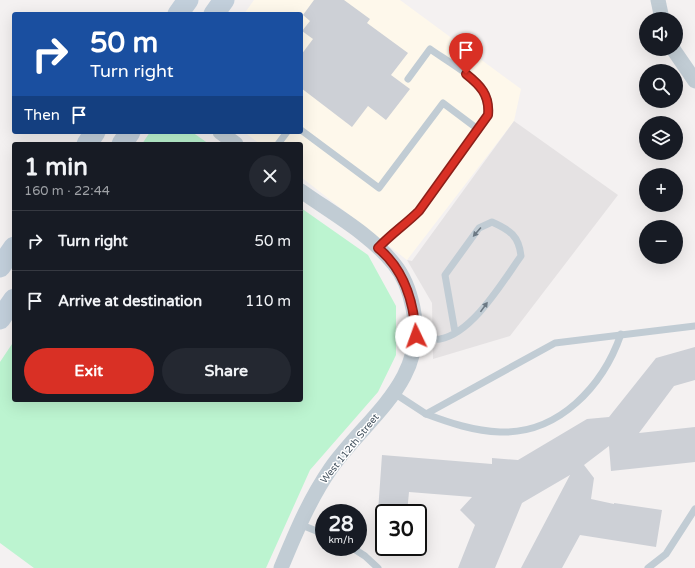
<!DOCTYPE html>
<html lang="en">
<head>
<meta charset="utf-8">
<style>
	body { margin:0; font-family:"Varela Round",sans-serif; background:#242831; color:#f1f3f6; height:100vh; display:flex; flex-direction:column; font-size:15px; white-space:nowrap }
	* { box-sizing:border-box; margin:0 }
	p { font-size:13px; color:#9ea1a6 }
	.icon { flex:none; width:22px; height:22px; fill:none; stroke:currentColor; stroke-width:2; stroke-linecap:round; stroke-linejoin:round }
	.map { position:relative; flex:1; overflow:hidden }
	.drawer { position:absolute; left:12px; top:142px; width:291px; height:260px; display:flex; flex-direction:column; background:#171b24; border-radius:4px; box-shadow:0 4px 16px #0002 }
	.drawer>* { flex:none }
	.hud { position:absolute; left:12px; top:12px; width:291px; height:122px; border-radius:4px; box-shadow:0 4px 16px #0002; background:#1a4fa0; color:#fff; overflow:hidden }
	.tools { position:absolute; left:639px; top:12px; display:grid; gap:8px }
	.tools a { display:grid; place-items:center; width:44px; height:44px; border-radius:50%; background:#171b24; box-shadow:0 4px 16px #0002; font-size:20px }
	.speed { position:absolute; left:315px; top:504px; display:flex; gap:8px; font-size:20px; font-weight:700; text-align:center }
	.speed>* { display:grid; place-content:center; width:52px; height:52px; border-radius:50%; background:#171b24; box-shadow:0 4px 16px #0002; line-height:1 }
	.speed small { font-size:10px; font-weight:400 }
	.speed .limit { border:2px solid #111; border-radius:6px; background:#fff; color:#111 }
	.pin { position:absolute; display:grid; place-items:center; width:34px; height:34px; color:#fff; margin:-41px -17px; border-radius:50% 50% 50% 0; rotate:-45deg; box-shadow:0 0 4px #0007 }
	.pin .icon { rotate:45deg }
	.me { position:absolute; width:44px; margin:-22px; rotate:357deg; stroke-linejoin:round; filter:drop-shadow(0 0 3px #0008) }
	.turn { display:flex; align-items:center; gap:14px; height:84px; padding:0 12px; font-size:18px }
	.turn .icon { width:52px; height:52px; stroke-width:2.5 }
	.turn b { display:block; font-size:28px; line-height:34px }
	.then { display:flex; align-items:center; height:38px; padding:0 12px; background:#0003; gap:8px; font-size:15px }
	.round { display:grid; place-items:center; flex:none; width:42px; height:42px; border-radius:21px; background:#242831 }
	.head { display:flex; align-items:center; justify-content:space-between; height:68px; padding:0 12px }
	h1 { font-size:24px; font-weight:700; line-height:30px }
	.primary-button { display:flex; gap:8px; margin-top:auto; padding:8px 12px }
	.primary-button a { flex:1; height:46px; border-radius:24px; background:#d93025; color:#fff; font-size:16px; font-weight:700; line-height:46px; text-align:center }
	.primary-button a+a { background:#242831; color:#f1f3f6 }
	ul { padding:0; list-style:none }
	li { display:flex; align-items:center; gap:12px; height:60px; padding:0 12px; border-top:1px solid #363941 }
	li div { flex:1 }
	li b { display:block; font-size:15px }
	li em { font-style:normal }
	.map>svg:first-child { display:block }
	.commercial { fill:#fef8eb }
	.education { fill:#e5e2e3 }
	.green { fill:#bcf4d0 }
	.building { fill:#cdd0d6 }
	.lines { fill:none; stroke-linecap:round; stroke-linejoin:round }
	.lane { stroke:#c1ccd4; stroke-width:7 }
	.street { stroke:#c1ccd4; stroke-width:15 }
	.secondary { stroke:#c2cfdb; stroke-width:21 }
	.oneway { fill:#6c7984 }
	.route-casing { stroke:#8d1f18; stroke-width:10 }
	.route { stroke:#d93025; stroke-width:7 }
	.labels { text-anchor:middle; stroke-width:3; stroke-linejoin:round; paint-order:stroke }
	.street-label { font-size:10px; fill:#475561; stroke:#fff }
</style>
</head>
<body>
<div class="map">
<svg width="695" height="568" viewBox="0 0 695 568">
	<rect width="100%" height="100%" fill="#f4f1f1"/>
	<!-- commercial -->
	<polygon class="commercial" points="254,0 400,0 521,89 514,121 407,260 301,177 301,144 260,144 244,132 301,132 301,14 244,14"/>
	<!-- education -->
	<polygon class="education" points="514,121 618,195 510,336 433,359 432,303 407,260 412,261"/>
	<!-- green -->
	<g class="green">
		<polygon points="150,132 192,132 209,144 142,144"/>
		<polygon points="301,208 368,255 396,306 396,355 378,392 310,470 266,568 34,568 0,543 0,362 14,341 14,400 301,400"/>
	</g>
	<!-- building -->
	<g class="building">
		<polygon points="314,0 344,0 370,19 367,23 408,53 391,75 410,89 386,120 368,106 352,127 301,88 301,55 313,39 302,31 310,21 303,15"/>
		<polygon points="695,347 695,380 674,386 639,433 695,427 695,462 611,471 609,446 584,465 594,478 591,499 614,504 614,503 662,510 656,547 580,535 562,568 521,568 570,475 522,503 495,568 458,568 475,525 460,510 472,497 409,492 407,513 378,512 382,455 492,464 492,458 518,460 587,419 609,417 656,358"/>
	</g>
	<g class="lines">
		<!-- lane -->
		<g class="lane">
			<polyline points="301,130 379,188 443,103 479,130"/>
			<polyline points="278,144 287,132"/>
			<path d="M378,248C391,234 406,224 419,211L488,115C489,108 489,102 487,96C480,79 445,60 430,49L408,79"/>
			<path d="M416,336C423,337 433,340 440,339C473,333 503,281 521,256C519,236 510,230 492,222L479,228L445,275L455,332"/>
			<polyline points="394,393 426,414 555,343 695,326"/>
			<path d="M426,414C450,423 474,431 500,432C559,434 603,386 621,334"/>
			<polyline points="299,524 324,534"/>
			<polyline points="351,547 365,556 378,568"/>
			<polyline points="648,568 666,554 695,509"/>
		</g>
		<!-- street -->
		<g class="street">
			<polyline points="658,0 662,19"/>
			<polyline points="673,49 695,81"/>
			<polyline points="220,132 236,144"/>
			<path d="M281,568C296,532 309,500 331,468C367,417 429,380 413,308C410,293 404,276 394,264C370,234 332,213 301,191"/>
		</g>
		<!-- secondary -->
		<g class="secondary">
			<polyline points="178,14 188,0"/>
			<polyline points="214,14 224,0"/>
			<polyline points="87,144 95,132"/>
			<polyline points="122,144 130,132"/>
			<polyline points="0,267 14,247"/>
			<polyline points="0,319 14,299"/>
		</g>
	</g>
	<!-- one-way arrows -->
	<defs><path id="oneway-solid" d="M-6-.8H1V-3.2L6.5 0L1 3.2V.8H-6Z"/></defs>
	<g class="oneway">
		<use href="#oneway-solid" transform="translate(477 232) rotate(131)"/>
		<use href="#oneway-solid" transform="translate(484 307) rotate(-54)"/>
	</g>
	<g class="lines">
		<!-- route casing -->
		<g class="route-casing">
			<path id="route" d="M416,336C414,302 405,270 378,248C391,234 406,224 419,211L488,115C490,95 480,85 466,74"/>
		</g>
		<!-- route -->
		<use href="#route" class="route"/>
	</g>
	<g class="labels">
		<!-- street labels -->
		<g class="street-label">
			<text transform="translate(349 448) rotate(-51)" y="4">West 112th Street</text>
		</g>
	</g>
</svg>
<div class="tools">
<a><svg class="icon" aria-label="sound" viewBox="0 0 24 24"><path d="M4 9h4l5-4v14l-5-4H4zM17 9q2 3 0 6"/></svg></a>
<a><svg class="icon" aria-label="search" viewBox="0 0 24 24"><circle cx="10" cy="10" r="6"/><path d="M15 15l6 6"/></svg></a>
<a><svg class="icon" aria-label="layers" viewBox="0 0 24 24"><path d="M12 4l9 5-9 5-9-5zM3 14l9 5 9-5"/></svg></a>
<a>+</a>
<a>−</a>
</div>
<div class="speed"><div>28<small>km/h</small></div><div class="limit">30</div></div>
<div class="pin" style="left:466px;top:74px;background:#d93025"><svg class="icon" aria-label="arrive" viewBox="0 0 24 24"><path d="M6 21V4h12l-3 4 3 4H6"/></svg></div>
<svg class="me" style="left:416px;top:336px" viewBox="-20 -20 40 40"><circle r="19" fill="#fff"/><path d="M0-13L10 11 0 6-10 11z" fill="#d93025"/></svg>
<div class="hud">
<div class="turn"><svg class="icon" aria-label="right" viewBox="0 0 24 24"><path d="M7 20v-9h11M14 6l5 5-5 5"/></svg><div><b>50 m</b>Turn right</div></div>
<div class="then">Then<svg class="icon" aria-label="arrive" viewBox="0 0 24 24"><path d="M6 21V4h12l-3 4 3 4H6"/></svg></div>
</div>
<section class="drawer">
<div class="head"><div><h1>1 min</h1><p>160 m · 22:44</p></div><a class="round"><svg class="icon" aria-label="close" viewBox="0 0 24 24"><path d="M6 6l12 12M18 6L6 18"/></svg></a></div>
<ul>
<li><svg class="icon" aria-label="right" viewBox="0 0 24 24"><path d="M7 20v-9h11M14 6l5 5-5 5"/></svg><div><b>Turn right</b></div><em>50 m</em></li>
<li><svg class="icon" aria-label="arrive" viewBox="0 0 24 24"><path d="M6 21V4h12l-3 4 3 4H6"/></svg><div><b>Arrive at destination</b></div><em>110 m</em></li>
</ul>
<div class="primary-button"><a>Exit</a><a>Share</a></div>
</section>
</div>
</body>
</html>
